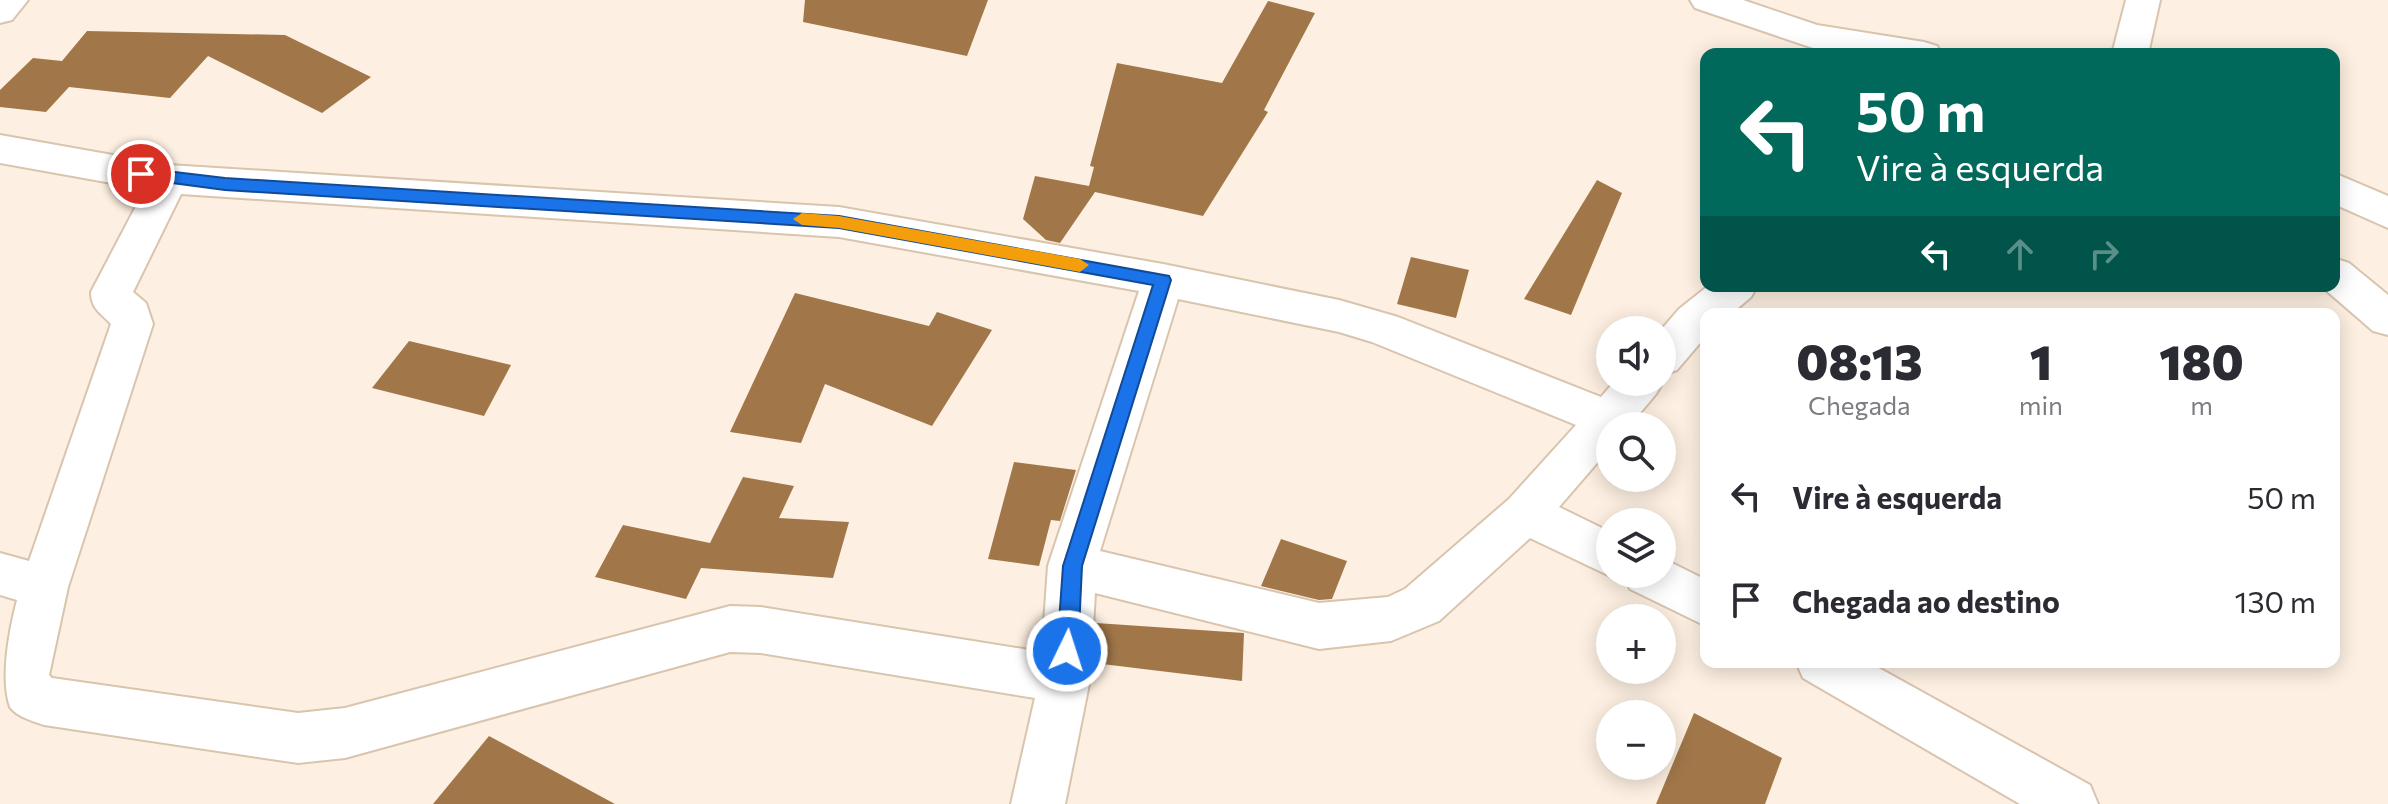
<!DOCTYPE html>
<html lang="pt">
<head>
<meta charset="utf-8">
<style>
	body { margin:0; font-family:Commissioner,sans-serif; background:#f2f2f3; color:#2b2b33; height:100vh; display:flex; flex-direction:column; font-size:30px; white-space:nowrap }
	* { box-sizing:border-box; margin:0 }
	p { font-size:26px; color:#7c7c81 }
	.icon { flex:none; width:44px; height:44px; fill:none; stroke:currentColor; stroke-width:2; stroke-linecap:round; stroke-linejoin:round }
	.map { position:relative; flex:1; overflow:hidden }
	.details { position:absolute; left:1700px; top:308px; width:640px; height:360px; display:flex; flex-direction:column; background:#fff; border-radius:16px; box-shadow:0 4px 20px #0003 }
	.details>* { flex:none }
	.banner { position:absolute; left:1700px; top:48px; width:640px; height:244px; border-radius:16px; box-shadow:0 4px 20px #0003; background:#00695c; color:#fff; overflow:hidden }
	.buttons { position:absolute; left:1596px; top:316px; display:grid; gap:16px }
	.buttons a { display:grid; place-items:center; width:80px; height:80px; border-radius:50%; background:#fff; box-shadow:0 4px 20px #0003; font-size:40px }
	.pin { position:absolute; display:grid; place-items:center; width:68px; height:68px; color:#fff; margin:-34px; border:4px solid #fff; border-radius:50%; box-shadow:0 2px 8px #0007 }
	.me { position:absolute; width:88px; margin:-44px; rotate:4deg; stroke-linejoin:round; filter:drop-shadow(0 0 6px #0008) }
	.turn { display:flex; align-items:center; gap:28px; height:168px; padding:0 24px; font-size:36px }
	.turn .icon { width:104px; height:104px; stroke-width:2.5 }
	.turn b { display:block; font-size:56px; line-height:68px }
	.lanes { display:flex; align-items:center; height:76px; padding:0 24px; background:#0003; justify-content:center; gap:40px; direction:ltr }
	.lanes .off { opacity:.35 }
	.eta { display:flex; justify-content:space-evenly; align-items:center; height:136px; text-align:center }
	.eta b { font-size:48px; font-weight:800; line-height:56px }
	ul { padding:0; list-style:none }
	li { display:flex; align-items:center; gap:24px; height:104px; padding:0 24px }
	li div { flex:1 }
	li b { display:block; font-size:30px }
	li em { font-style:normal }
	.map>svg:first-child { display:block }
	.building { fill:#a17749 }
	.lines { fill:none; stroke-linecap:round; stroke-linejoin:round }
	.minor-casing { stroke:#d9c4ae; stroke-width:4 }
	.minor { fill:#fff; fill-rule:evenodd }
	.route { fill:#1a73e8; stroke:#114b97; stroke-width:2 }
	.slow { fill:#f59e0b }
</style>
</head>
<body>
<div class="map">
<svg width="2388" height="804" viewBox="0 0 2388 804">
	<rect width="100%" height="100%" fill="#fdf0e2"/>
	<!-- building -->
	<g class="building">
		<polygon points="805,0 988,0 967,56 803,22"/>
		<polygon points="1268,1 1315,13 1264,110 1268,112 1203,216 1095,192 1060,243 1046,240 1023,219 1035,176 1089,186 1094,167 1090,166 1117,63 1222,83"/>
		<polygon points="87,31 285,35 371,77 322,113 208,56 170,98 69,87 46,112 0,107 0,90 33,58 62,61"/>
		<polygon points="1597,180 1622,193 1571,315 1524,299"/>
		<polygon points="1411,257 1469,270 1456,318 1397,304"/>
		<polygon points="795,293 929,326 937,312 992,330 932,426 825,384 801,443 730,432"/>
		<polygon points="409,341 511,365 484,416 372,388"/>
		<polygon points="1014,462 1076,470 1060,521 1051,520 1039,566 988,559"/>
		<polygon points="743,477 794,486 779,518 849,522 833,578 701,568 686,599 595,577 623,525 710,543"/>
		<polygon points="1281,539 1347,561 1332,599 1319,600 1261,586"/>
		<polygon points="1096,623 1244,633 1242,681 1094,663"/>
		<polygon points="1694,713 1782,758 1765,804 1656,804"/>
		<polygon points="489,736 615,804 433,804"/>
	</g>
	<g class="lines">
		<!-- minor casing -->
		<g class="minor-casing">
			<g id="minor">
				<polygon points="0,0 28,0 12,20 0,23"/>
				<polygon points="1690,0 1743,0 1817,25 1924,42 1937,46 1942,54 1851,54 1813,48 1695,8"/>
				<polygon points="2126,0 2160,0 2148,54 2112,54"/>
				<path d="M0,135L169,165L839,207L1163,264L1339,300L1398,317L1601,397L1614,382H1663L1656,394L1629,426H1610V448L1559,507L1610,532V574H1616L1610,576L1530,538L1439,621L1391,641L1319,649L1095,593L1090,679L1065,804H1011L1035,698L761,653L730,652L345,758L298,763L44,725C33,721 17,717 10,707C0,679 9,631 17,600L0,595V553L29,561L111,324C101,313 91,309 91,292L145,189L0,163ZM181,194L839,237L1139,291L1048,566L1042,652L761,607L730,606L345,708L298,713L52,678L49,675L68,587L153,324L146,303L133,292ZM1178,299L1339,332L1372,342L1576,425L1509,499L1405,589L1388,597L1319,603L1100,551Z"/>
				<polygon points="2334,173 2388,196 2388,228 2334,204"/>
				<polygon points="2334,258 2349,263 2388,295 2388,335 2373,331 2321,286 2334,286"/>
				<polygon points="1708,286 1757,286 1751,297 1731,314 1706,314 1706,336 1677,370 1662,375 1661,330 1679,309"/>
				<polygon points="1662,558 1706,580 1706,626 1630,589 1623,574 1662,574"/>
				<polygon points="1796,662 1868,662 2090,785 2098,804 2020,804 1803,678"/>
			</g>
		</g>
		<!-- minor -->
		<use href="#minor" class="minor"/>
	</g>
	<!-- route -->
	<polygon class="route" points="141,168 225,178 839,216 1169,276 1171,280 1082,566 1078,651 1074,658 1067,661 1060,658 1057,651 1063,566 1153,285 839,228 225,190 135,178 135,170"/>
	<!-- slow -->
	<polygon class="slow" points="802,213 839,216 1080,259 1089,265 1080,272 839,228 802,225 793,219"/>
</svg>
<div class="buttons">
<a><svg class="icon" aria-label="sound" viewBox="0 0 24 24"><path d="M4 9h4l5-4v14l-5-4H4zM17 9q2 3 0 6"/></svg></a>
<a><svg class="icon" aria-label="search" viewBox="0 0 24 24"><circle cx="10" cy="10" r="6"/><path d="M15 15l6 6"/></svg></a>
<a><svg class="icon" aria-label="layers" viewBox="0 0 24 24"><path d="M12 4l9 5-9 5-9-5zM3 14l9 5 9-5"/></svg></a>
<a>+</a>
<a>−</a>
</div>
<div class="pin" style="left:141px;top:174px;background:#d93025"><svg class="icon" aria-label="arrive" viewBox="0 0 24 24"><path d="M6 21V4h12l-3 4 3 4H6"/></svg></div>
<svg class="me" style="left:1067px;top:651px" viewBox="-20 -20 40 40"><circle r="17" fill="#1a73e8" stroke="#fff" stroke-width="3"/><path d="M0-11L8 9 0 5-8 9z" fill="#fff"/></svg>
<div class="banner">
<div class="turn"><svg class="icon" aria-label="left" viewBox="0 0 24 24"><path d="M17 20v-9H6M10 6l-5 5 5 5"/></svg><div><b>50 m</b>Vire à esquerda</div></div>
<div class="lanes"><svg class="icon" aria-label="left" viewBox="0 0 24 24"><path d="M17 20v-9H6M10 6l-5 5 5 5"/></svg><svg class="icon off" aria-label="ahead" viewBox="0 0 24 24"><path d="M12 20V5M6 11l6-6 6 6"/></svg><svg class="icon off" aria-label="right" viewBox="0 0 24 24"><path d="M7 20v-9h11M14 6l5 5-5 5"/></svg></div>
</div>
<section class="details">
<div class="eta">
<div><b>08:13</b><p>Chegada</p></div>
<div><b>1</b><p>min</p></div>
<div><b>180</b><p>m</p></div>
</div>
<ul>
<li><svg class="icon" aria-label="left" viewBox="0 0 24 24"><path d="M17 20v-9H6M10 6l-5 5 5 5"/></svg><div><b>Vire à esquerda</b></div><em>50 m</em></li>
<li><svg class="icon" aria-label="arrive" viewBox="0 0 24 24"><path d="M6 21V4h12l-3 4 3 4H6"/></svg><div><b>Chegada ao destino</b></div><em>130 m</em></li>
</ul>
</section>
</div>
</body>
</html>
